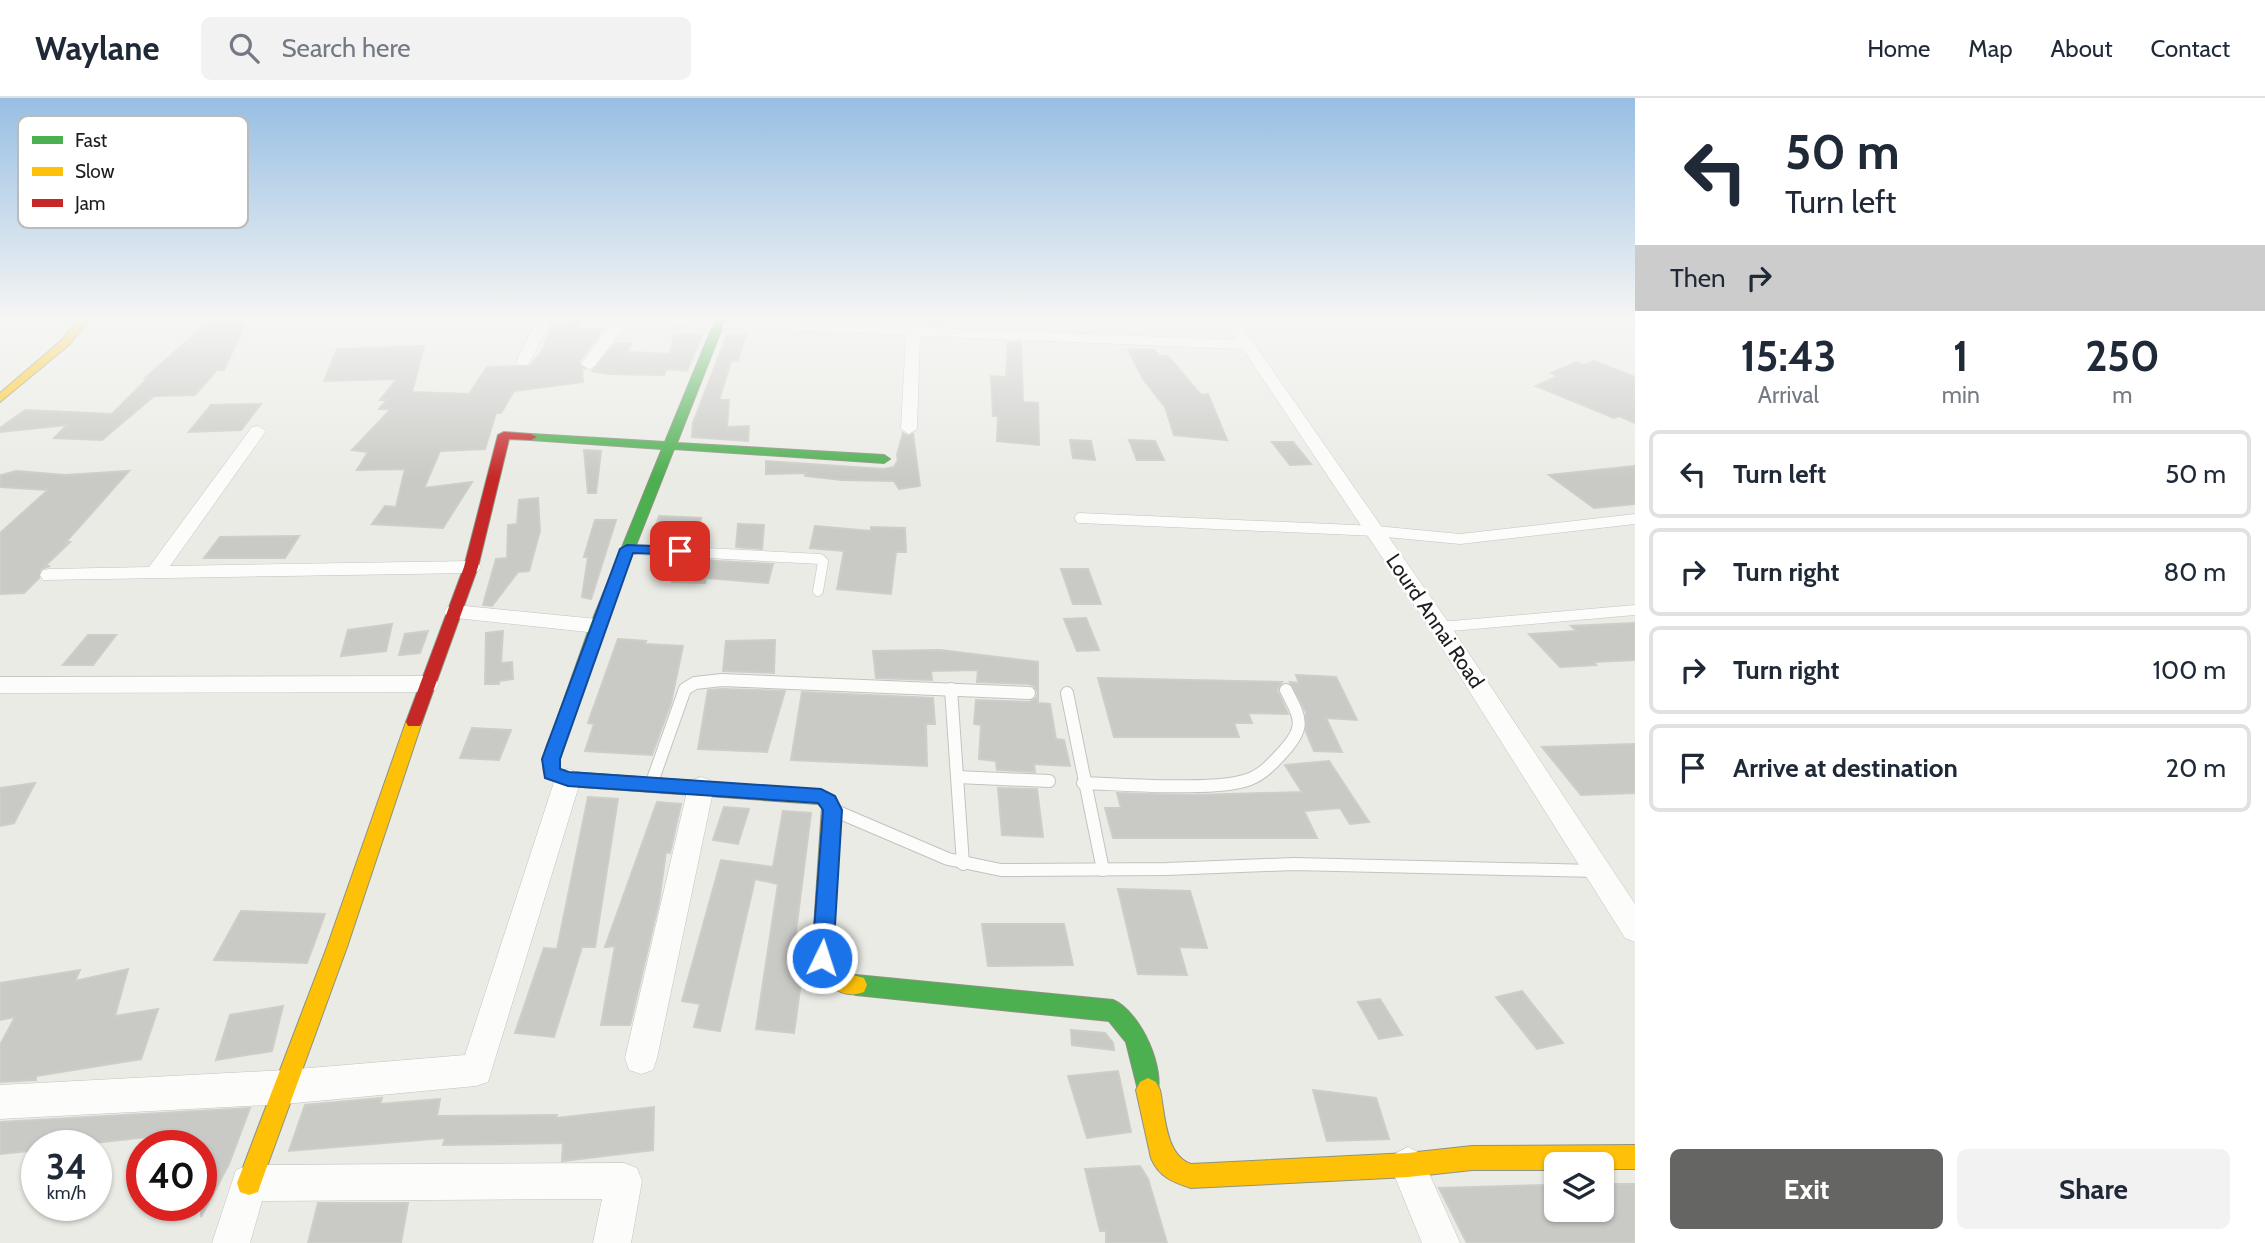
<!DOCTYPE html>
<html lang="en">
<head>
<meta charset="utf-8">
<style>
	body { margin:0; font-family:Cabin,sans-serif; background:#f2f2f3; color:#1f2937; height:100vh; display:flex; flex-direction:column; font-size:26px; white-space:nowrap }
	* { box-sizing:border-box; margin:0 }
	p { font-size:23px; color:#747a83 }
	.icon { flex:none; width:38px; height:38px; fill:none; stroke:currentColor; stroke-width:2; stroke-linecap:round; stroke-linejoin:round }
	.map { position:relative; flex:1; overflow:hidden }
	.side { display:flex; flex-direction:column; background:#fff; width:630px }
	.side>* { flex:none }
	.banner { background:#fff; color:#1f2937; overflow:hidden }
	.controls { position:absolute; left:1544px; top:1054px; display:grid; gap:14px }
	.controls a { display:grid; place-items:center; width:70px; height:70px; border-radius:10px; background:#fff; box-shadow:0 2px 5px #0004; font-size:35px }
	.speed { position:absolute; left:21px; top:1032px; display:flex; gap:14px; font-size:35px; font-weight:700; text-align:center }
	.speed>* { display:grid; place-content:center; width:91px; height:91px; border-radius:50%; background:#fff; box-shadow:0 2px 5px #0004; line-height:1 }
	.speed small { font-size:18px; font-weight:400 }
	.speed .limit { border:10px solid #d22; background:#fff; color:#111 }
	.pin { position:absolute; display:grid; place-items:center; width:60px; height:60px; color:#fff; margin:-30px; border-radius:14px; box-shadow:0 4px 10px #0006 }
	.me { position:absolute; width:77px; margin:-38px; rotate:4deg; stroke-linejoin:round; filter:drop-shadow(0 0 5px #0008) }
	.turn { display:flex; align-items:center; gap:24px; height:147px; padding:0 35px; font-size:32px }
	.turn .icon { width:91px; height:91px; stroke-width:2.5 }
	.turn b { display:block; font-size:49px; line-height:60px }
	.then { display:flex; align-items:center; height:66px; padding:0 35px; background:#0003; gap:14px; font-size:26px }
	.eta { display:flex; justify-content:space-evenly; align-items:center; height:119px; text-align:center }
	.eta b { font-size:42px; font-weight:700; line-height:49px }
	.primary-button { display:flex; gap:14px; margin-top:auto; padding:14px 35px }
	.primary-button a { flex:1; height:80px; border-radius:10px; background:#656563; color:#fff; font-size:28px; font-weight:700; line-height:80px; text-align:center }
	.primary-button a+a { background:#f2f2f3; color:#1f2937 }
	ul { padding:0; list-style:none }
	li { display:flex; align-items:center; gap:21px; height:88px; margin:0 14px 10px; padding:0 21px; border:4px solid #e0e1e3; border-radius:10px }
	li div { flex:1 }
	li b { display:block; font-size:26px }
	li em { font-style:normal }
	header { display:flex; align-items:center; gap:42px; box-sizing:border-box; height:98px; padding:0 35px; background:#fff; border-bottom:2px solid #e0e1e3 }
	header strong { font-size:33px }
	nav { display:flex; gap:38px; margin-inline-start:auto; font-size:24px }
	.search { width:490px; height:63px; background:#f2f2f3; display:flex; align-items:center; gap:18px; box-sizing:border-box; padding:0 24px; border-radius:10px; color:#747a83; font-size:26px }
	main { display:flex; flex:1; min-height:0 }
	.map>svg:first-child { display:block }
	.building { fill:#c9c9c6; stroke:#cecdc8; stroke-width:2 }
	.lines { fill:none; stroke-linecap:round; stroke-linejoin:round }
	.lane-far1-casing { stroke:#c2c2c0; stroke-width:11 }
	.lane-casing { stroke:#c2c2c0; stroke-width:14 }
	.street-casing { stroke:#c2c2c0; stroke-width:1 }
	.fast-casing { stroke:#8d9380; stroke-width:2 }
	.slow-casing { stroke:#8d9380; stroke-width:2 }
	.jam-casing { stroke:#8d9380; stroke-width:2 }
	.lane-far1 { stroke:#fcfcfb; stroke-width:10 }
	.lane { stroke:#fcfcfb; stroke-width:12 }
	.street { fill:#fcfcfb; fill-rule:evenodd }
	.fast { fill:#4caf50; fill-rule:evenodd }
	.slow { fill:#ffc107; fill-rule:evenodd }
	.jam { fill:#c62828; fill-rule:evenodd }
	.route { fill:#1a73e8; stroke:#114b97; stroke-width:2 }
	.labels { text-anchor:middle; stroke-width:5; stroke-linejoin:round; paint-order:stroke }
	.street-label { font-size:21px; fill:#1d1d1d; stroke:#fff }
	.key { fill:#fff; stroke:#bbb; stroke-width:2 }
	.key-label { font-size:19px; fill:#1d1d1d }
</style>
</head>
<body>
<header>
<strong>Waylane</strong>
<div class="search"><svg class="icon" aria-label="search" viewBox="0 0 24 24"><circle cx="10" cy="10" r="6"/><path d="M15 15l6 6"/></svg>Search here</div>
<nav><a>Home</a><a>Map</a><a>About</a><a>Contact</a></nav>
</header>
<main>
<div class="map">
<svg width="1635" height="1145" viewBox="0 0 1635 1145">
	<rect width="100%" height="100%" fill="#ebebe6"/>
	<!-- building -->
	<g class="building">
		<polygon points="213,220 248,220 224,272 217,272 195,297 154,298 102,342 54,340 67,327 0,334 0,330 25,312 112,316 148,280 145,280"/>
		<polygon points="578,224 577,231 603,232 579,264 585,271 582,271 583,284 514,293 501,315 496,315 485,351 440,353 424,390 472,384 443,430 372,426 385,408 396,409 405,371 357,372 368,354 352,352 391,311 379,311 387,302 380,302 397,281 324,283 337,251 424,248 412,294 469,296 487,269 530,268 543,252 552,225"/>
		<polygon points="674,237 702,237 687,273 667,271 664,277 607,276 592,273 615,245 631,245 627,254 670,256"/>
		<polygon points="727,237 746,237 738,262 731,263 719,302 729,302 727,329 749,328 748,343 692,339 693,325"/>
		<polygon points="1008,244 1021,245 1023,304 1038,305 1039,347 997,343 998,318 993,318 991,278 1006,279"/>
		<polygon points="1128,251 1155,252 1158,258 1168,258 1201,297 1208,296 1227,342 1174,337 1165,309 1143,281"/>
		<polygon points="1594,263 1635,279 1635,325 1619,318 1614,320 1536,288 1558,278 1551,275 1577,264 1584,267"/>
		<polygon points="261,306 241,332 189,334 211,307"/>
		<polygon points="903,335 908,338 913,336 920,388 899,391 894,383 842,382 805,378 806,375 766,376 766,363 884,371 894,369 898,362 897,357"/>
		<polygon points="1070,342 1091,343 1095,362 1073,360"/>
		<polygon points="1129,342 1155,343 1164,362 1137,362"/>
		<polygon points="1272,344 1293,344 1311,366 1290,367"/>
		<polygon points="584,352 601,353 596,395 588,395"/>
		<polygon points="1635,368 1635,406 1594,410 1549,377"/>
		<polygon points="16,373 65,377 129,373 66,444 70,444 45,468 50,468 41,471 39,480 24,495 0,496 0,435 48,392 0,389 1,377"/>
		<polygon points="538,400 540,433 529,473 518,474 492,508 483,507 496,461 507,460 508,427 517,426 519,402"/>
		<polygon points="659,418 701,420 696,442 652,440"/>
		<polygon points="595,422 616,422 591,501 582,499 588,459 584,459"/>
		<polygon points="738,426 764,427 762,451 736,449"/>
		<polygon points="815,428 871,433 871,429 905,430 906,454 896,454 891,496 837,491 844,453 810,450"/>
		<polygon points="299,438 285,460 204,460 220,439"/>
		<polygon points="678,461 773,466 768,485 706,480 705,485 672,484"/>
		<polygon points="1061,471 1088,471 1101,506 1073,506"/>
		<polygon points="1086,520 1099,552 1077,553 1064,521"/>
		<polygon points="1635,525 1635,562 1594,564 1596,567 1560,569 1529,536 1577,533 1571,528"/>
		<polygon points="392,526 386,553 341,558 348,532"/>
		<polygon points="428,533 420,555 399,557 405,536"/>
		<polygon points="503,533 501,565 512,564 513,581 499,583 499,586 485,586 486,535"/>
		<polygon points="88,537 116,537 93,567 63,567"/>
		<polygon points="618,541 646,543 645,546 683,548 671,605 652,657 585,653 594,626 588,625"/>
		<polygon points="775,542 774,575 723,573 726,543"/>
		<polygon points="940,552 1038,564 1038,595 1034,588 1029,586 977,584 978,572 931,573 932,582 876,580 873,553"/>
		<polygon points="1296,577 1336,579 1357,622 1326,620 1342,654 1314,653 1306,634 1306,614 1290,584 1299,585"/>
		<polygon points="1098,580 1282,584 1277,592 1288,616 1248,615 1252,625 1234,625 1239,639 1114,639"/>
		<polygon points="722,591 785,593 767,654 698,651 708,592"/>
		<polygon points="802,594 933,600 935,626 926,626 927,668 791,662"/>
		<polygon points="1038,595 1038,605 1050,606 1056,641 1064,642 1070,668 1034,666 1035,674 997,672 996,663 979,661 981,627 974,626 976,602 1029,604 1036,600"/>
		<polygon points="472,630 511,632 499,662 460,660"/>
		<polygon points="1635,646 1635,695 1581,697 1542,649"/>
		<polygon points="1329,663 1369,724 1350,726 1340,710 1304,713 1317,740 1113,740 1105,710 1121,710 1117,695 1194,697 1302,694 1285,667"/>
		<polygon points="35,685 14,725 0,728 0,690"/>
		<polygon points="998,690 1037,691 1043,739 1002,737"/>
		<polygon points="588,699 618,701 595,849 582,849 554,939 515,935 544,850 557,851"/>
		<polygon points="657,704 681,706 670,755 666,754 659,804 630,927 601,927 615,848 605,849"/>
		<polygon points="724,709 749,711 738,746 713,742"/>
		<polygon points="783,713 811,715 794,849 799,849 798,860 803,870 794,935 756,931 778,786 755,781 720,933 694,929 700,906 682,903 721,762 773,769"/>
		<polygon points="1118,791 1190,793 1207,850 1179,849 1187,877 1138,876"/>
		<polygon points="241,813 325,816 307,865 214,862"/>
		<polygon points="982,826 1064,826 1073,867 988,868"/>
		<polygon points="128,871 115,918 158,911 141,961 36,978 36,982 0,984 0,947 15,919 0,922 0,885 80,872 75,883"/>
		<polygon points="1522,893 1563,945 1537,951 1496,899"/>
		<polygon points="1380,901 1402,937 1379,941 1358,904"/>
		<polygon points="283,908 272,953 216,962 230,917"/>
		<polygon points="1071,932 1105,935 1113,945 1114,952 1072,947"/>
		<polygon points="1118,973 1131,1034 1087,1040 1068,978"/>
		<polygon points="1313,992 1376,1000 1389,1041 1327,1043"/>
		<polygon points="382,1000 380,1006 440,1001 437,1018 557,1017 556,1020 654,1009 653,1052 562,1063 563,1045 443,1047 445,1040 289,1053 305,1007"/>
		<polygon points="250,1010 229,1066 201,1119 201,1042 162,1042 165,1037 67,1048 37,1048 37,1052 0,1056 0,1024"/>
		<polygon points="1140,1068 1148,1081 1167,1145 1106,1145 1106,1133 1100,1133 1085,1071"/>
		<polygon points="1601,1086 1635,1086 1635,1145 1467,1145 1439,1090 1546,1087 1556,1104 1556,1111 1601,1111"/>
		<polygon points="318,1105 408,1105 401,1145 308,1145"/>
	</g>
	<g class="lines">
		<!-- lane-far1 casing -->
		<g class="lane-far1-casing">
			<g id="lane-far1">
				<polyline points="1080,420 1376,433 1460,441 1635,421"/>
				<polyline points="630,451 820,461 823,464 818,493"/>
				<polyline points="1440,529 1635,512"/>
			</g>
		</g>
		<!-- lane casing -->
		<g class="lane-casing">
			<g id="lane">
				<polyline points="951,591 963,766"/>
				<polyline points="1067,595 1103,772"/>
				<polyline points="957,679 1049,683"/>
				<polyline points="652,684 685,591 695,585 722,582 1029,595"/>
				<path d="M1083,685C1121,686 1219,694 1250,681C1263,676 1274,664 1283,654C1307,628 1300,620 1286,592"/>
				<polyline points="838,714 948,761 1001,772 1167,771 1294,766 1595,773"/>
			</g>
		</g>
		<!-- street casing -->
		<g class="street-casing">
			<g id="street">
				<polygon points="538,220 552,220 528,267 518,267 516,264"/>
				<polygon points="585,220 690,220 1237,242 1222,220 1236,220 1448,524 1635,806 1635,844 1625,840 1432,534 1243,251 920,238 917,331 909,336 901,331 906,237 626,226 594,269 589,271 581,266 612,225 592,224"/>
				<polygon points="258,328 266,333 170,468 471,463 478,465 481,469 478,473 471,475 43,482 40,477 43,472 50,471 149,469 252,329"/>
				<polygon points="455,507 597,521 605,523 608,528 605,533 597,535 447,519 444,514 447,509"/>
				<polygon points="427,578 435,580 439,586 435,592 427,594 0,595 0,579"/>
				<polygon points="568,671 577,674 581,681 488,984 476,988 285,1006 0,1021 0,987 285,972 465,957 555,681 559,674"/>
				<polygon points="701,679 710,682 714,689 657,960 653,972 641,976 629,972 625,960 688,689 692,682"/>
				<polygon points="1408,1049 1420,1055 1460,1145 1422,1145 1390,1067 1396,1055"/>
				<polygon points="624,1065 637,1070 642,1083 631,1145 593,1145 602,1101 262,1103 250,1145 212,1145 236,1072 249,1067"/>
			</g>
		</g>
		<!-- fast casing -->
		<g class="fast-casing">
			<g id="fast">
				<polygon points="716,220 726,220 677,345 884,357 890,361 884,365 674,351 604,528 567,638 565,643 553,643 551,638 590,528 662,351 531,342 525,339 531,336 665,344"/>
				<path d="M856,877L1113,902C1141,914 1167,973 1156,1000L1148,1004L1140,1000L1126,944L1109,923L856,897L848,894L845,887L848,880Z"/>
			</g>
		</g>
		<!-- slow casing -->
		<g class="slow-casing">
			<g id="slow">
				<polygon points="80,220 90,220 70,246 0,304 0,295 62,242"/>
				<polygon points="414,618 420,620 422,624 347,849 261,1085 258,1094 249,1097 240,1094 237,1085 327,849 406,624 408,620"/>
				<path d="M559,632L565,633L567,638L560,661V671L569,674L821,692L835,699L841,712L832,859L846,875L864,880L867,887L864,894C838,904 821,880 812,860L822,709L818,706L568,688L546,680C539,665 546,648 553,633Z"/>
				<path d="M1148,980L1156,984L1160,992C1165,1016 1165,1057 1191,1066L1408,1055L1472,1048L1635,1047V1071H1601V1066H1556V1072H1472L1408,1079L1191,1090C1173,1084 1159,1079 1151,1060L1136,992L1140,984Z"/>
			</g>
		</g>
		<!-- jam casing -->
		<g class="jam-casing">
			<polygon id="jam" points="504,334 531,336 537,339 531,342 509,341 478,469 422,624 420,628 408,628 406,624 464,469 498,337"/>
		</g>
		<!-- lane-far1 -->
		<use href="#lane-far1" class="lane-far1"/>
		<!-- lane -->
		<use href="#lane" class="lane"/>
		<!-- street -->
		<use href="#street" class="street"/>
		<!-- fast -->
		<use href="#fast" class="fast"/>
		<!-- slow -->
		<use href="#slow" class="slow"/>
		<!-- jam -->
		<use href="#jam" class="jam"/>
	</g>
	<!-- sky -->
	<linearGradient id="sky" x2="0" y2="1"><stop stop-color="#97bee3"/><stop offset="0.58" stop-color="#f6f6f4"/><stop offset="1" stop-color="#f6f6f4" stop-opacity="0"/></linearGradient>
	<rect width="1635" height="380" fill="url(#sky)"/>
	<!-- route -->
	<polygon class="route" points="627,447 680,449 687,453 680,457 633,455 560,661 560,671 569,674 821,691 835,698 842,712 833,860 830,867 822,870 815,867 812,860 823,712 818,705 568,688 545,680 542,661 620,451"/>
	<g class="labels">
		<!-- street labels -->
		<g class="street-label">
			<text transform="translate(1435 523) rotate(56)" y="7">Lourd Annai Road</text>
		</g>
	</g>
	<!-- legend -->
	<rect x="18" y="18" width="230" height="112" rx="10" class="key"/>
	<rect x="32" y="38" width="31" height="8" fill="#4caf50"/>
	<rect x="32" y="69" width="31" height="9" fill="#ffc107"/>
	<rect x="32" y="101" width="31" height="8" fill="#c62828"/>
	<g class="key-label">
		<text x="75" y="49">Fast</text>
		<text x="75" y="80">Slow</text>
		<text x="75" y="112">Jam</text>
	</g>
</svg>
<div class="controls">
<a><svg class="icon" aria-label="layers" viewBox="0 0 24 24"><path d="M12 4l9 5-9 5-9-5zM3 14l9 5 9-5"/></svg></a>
</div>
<div class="speed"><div>34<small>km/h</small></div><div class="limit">40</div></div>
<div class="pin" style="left:680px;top:453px;background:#d93025"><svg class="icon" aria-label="arrive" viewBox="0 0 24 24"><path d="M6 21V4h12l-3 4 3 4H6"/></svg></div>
<svg class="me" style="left:822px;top:860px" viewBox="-20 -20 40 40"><circle r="17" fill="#1a73e8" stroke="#fff" stroke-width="3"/><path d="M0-11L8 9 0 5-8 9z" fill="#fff"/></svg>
</div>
<section class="side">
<div class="banner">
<div class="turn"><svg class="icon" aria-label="left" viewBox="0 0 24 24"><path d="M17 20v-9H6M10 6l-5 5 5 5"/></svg><div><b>50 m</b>Turn left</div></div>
<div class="then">Then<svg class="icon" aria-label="right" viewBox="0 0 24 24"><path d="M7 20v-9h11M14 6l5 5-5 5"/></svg></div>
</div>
<div class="eta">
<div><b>15:43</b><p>Arrival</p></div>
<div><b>1</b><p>min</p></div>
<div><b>250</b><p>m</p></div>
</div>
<ul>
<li><svg class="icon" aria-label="left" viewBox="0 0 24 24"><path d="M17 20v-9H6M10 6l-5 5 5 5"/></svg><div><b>Turn left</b></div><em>50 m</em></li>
<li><svg class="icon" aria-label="right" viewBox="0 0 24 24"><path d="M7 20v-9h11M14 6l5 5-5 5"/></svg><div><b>Turn right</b></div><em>80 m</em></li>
<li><svg class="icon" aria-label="right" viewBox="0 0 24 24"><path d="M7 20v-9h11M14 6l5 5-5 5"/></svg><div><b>Turn right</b></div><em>100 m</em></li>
<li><svg class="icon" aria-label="arrive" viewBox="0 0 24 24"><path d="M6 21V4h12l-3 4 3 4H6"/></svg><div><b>Arrive at destination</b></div><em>20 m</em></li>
</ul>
<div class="primary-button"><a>Exit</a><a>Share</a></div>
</section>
</main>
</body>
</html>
